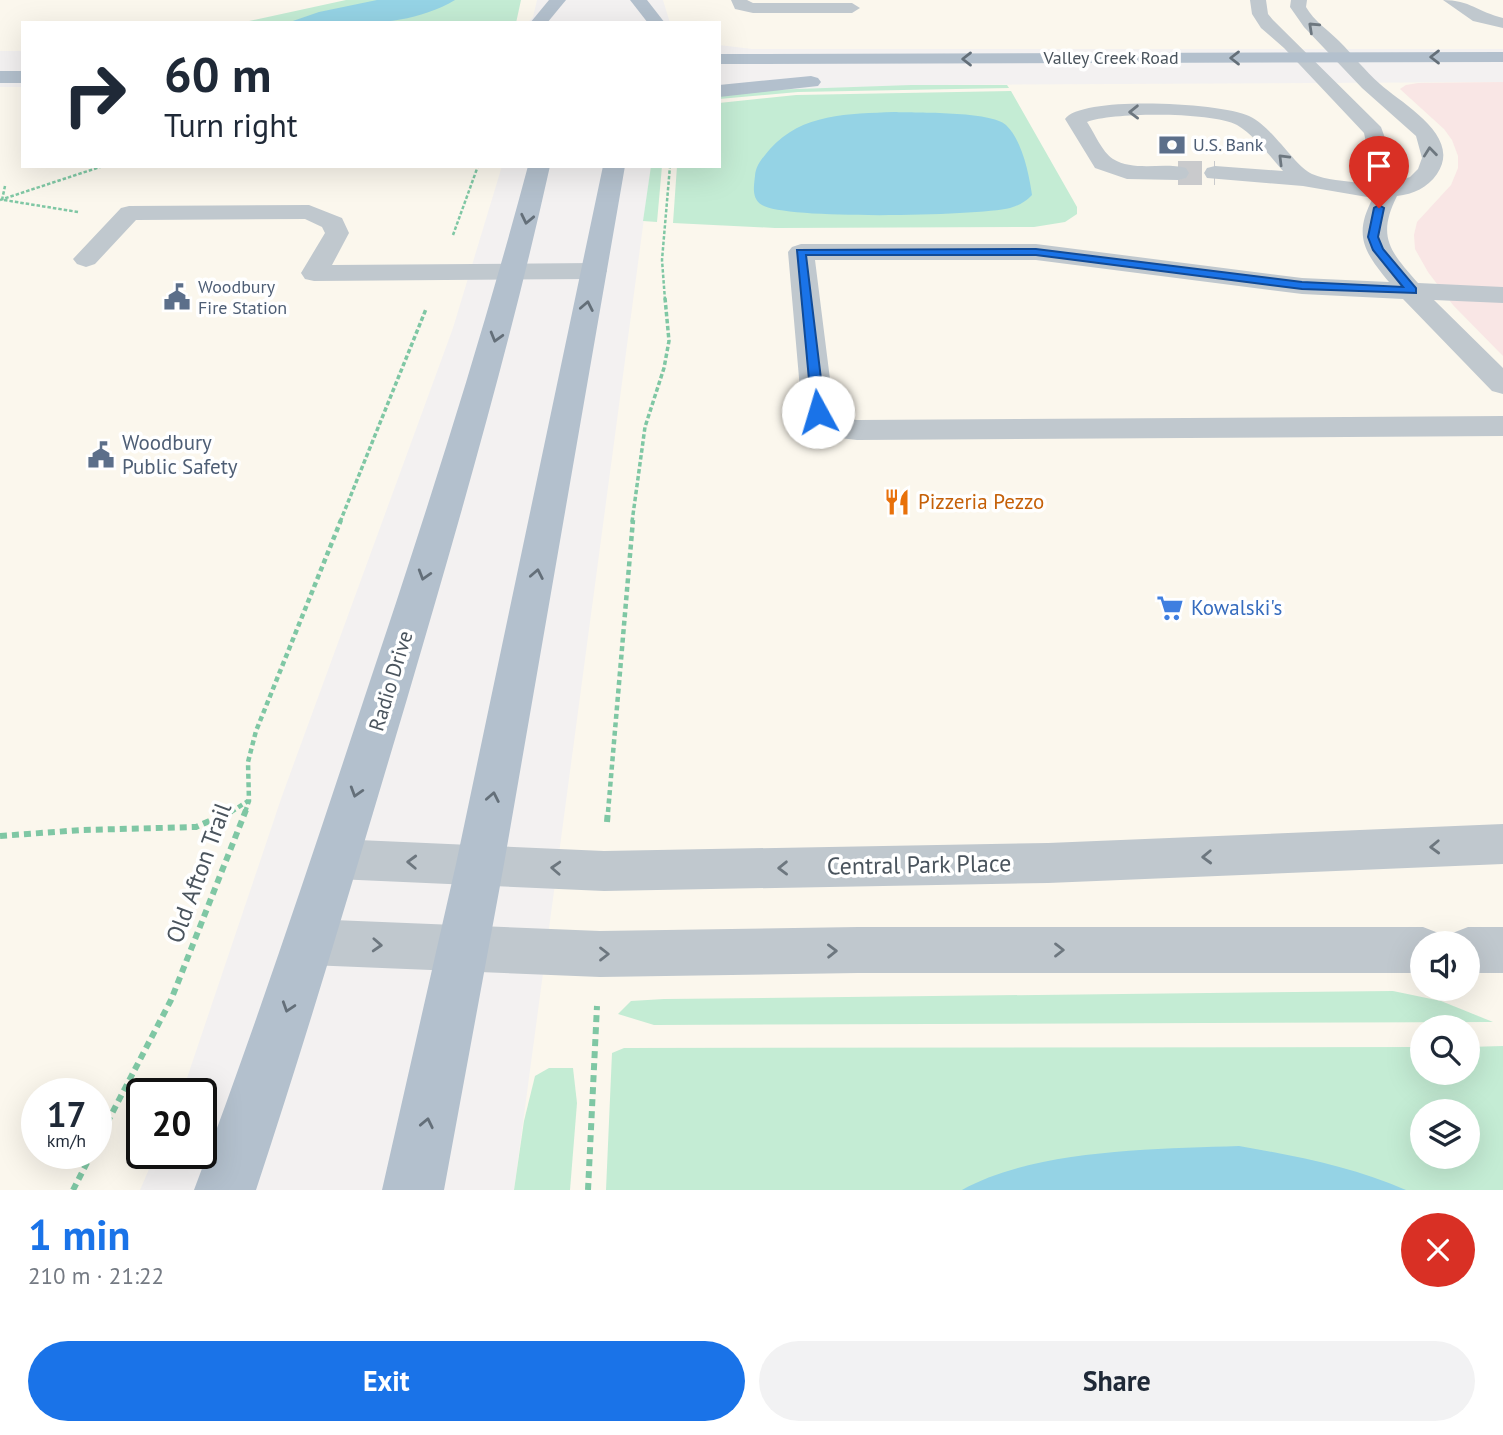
<!DOCTYPE html>
<html lang="en">
<head>
<meta charset="utf-8">
<style>
	body { margin:0; font-family:"PT Sans",sans-serif; background:#f2f2f3; color:#1f2937; height:100vh; display:flex; flex-direction:column; font-size:26px; white-space:nowrap }
	* { box-sizing:border-box; margin:0 }
	p { font-size:23px; color:#747a83 }
	.icon { flex:none; width:38px; height:38px; fill:none; stroke:currentColor; stroke-width:2; stroke-linecap:round; stroke-linejoin:round }
	.map { position:relative; height:1190px; overflow:hidden }
	.sheet { display:flex; flex-direction:column; background:#fff; flex:1 }
	.sheet>* { flex:none }
	.hud { position:absolute; left:21px; top:21px; width:700px; height:147px; border-radius:0px; box-shadow:0 7px 28px #0002; background:#fff; color:#1f2937; overflow:hidden }
	.controls { position:absolute; left:1410px; top:931px; display:grid; gap:14px }
	.controls a { display:grid; place-items:center; width:70px; height:70px; border-radius:50%; background:#fff; box-shadow:0 7px 28px #0002; font-size:35px }
	.speed { position:absolute; left:21px; top:1078px; display:flex; gap:14px; font-size:35px; font-weight:700; text-align:center }
	.speed>* { display:grid; place-content:center; width:91px; height:91px; border-radius:50%; background:#fff; box-shadow:0 7px 28px #0002; line-height:1 }
	.speed small { font-size:18px; font-weight:400 }
	.speed .limit { border:4px solid #111; border-radius:10px; background:#fff; color:#111 }
	.pin { position:absolute; display:grid; place-items:center; width:60px; height:60px; color:#fff; margin:-72px -30px; border-radius:50% 50% 50% 0; rotate:-45deg; box-shadow:0 0 7px #0007 }
	.pin .icon { rotate:45deg }
	.me { position:absolute; width:77px; margin:-38px; rotate:354deg; stroke-linejoin:round; filter:drop-shadow(0 0 5px #0008) }
	.turn { display:flex; align-items:center; gap:24px; height:147px; padding:0 28px; font-size:32px }
	.turn .icon { width:91px; height:91px; stroke-width:2.5 }
	.turn b { display:block; font-size:49px; line-height:60px }
	.round { display:grid; place-items:center; flex:none; width:74px; height:74px; border-radius:37px; background:#f2f2f3 }
	.headline { display:flex; align-items:center; justify-content:space-between; height:119px; padding:0 28px }
	h1 { font-size:42px; font-weight:800; line-height:52px; color:#1a73e8 }
	.action { display:flex; gap:14px; margin-top:auto; padding:14px 28px }
	.action a { flex:1; height:80px; border-radius:42px; background:#1a73e8; color:#fff; font-size:28px; font-weight:800; line-height:80px; text-align:center }
	.action a+a { background:#f2f2f3; color:#1f2937 }
	.map>svg:first-child { display:block }
	.commercial { fill:#fbf7ed; fill-rule:evenodd }
	.medical { fill:#f9e6e5 }
	.green { fill:#c4ecd4; fill-rule:evenodd }
	.water { fill:#95d3e5 }
	.lines { fill:none; stroke-linecap:round; stroke-linejoin:round }
	.minor-tunnel { stroke:#c9cacc; stroke-width:24; stroke-dasharray:24 12; stroke-linecap:butt }
	.path-far3 { stroke:#7fc7a4; stroke-width:2.5; stroke-dasharray:3.5 2; stroke-linecap:butt }
	.path-far2 { stroke:#7fc7a4; stroke-width:3.5; stroke-dasharray:4.5 2.5; stroke-linecap:butt }
	.path-far1 { stroke:#7fc7a4; stroke-width:4.5; stroke-dasharray:5 3.5; stroke-linecap:butt }
	.path { stroke:#7fc7a4; stroke-width:6; stroke-dasharray:7 5; stroke-linecap:butt }
	.minor { fill:#c0c8ce; fill-rule:evenodd }
	.major { fill:#b3c0cd; fill-rule:evenodd }
	.oneway { stroke:#6d777f }
	.oneway2 { stroke:#646f79 }
	.route { fill:#1a73e8; stroke:#114b97; stroke-width:2 }
	.labels { text-anchor:middle; stroke-width:7; stroke-linejoin:round; paint-order:stroke }
	.far-street-label { font-size:18px; fill:#4a545d; stroke:#fff }
	.far-service-label { font-size:18px; fill:#4e5e75; stroke:#fff; text-anchor:start }
	.service-label { font-size:21px; fill:#4e5e75; stroke:#fff; text-anchor:start }
	.food-label { font-size:21px; fill:#c56008; stroke:#fff; text-anchor:start }
	.shop-label { font-size:21px; fill:#366cbe; stroke:#fff; text-anchor:start }
	.street-label { font-size:21px; fill:#4a545d; stroke:#fff }
	.near-street-label { font-size:24px; fill:#4a545d; stroke:#fff }
</style>
</head>
<body>
<div class="map">
<svg width="1503" height="1190" viewBox="0 0 1503 1190">
	<rect width="100%" height="100%" fill="#f3f1f1"/>
	<!-- commercial -->
	<g class="commercial">
		<polygon points="0,0 537,0 533,17 527,23 23,23 23,51 0,51"/>
		<polygon points="663,0 1503,0 1503,49 752,49 719,45 719,23 670,23"/>
		<path d="M1503,82V1190H514L651,166H719V96L768,90L937,85ZM1423,943H1468V989H1423ZM1423,1027H1468V1073H1423ZM1423,1111H1468V1157H1423Z"/>
		<path d="M0,87H23V166H502L453,328L282,796L184,1087L181,1094H142V1153H156L140,1190H0ZM37,1094H96V1153H37Z"/>
	</g>
	<!-- medical -->
	<polygon class="medical" points="1503,82 1503,356 1453,305 1428,272 1415,249 1414,235 1417,222 1451,185 1458,168 1458,156 1452,140 1444,129 1400,89 1406,85 1418,83"/>
	<!-- green -->
	<g class="green">
		<polygon points="346,0 521,0 516,23 240,23"/>
		<polygon points="911,85 1007,85 1009,88 798,92 719,99 719,96 768,90"/>
		<polygon points="1011,91 1077,207 1077,214 1065,222 1034,227 775,228 673,223 677,166 719,166 719,103 796,95"/>
		<polygon points="651,166 662,166 657,222 643,221"/>
		<polygon points="1393,991 1441,1001 1493,1022 654,1025 618,1014 631,1001 664,999"/>
		<path d="M1503,1046V1190H606L612,1053L624,1048L1423,1047V1073H1468V1047ZM1423,1111H1468V1157H1423Z"/>
		<polygon points="549,1068 573,1068 577,1103 570,1190 514,1190 524,1121 535,1076"/>
	</g>
	<!-- water -->
	<g class="water">
		<path d="M377,0H455C404,30 344,23 287,23L319,12Z"/>
		<path d="M894,112C916,113 991,111 1006,125C1022,140 1029,174 1032,195C1025,202 1020,205 1010,208C978,216 785,220 762,205C751,198 754,186 755,176C756,164 763,158 770,149C802,113 849,114 894,112Z"/>
		<path d="M1239,1146C1297,1156 1353,1167 1406,1190H962C1036,1149 1155,1149 1239,1146Z"/>
	</g>
	<g class="lines">
		<!-- minor-tunnel -->
		<polyline class="minor-tunnel" points="1178,173 1215,173"/>
		<!-- path-far3 -->
		<g class="path-far3">
			<polyline points="0,200 103,166"/>
			<polyline points="2,200 5,186"/>
			<polyline points="4,200 78,212"/>
			<polyline points="453,235 478,166"/>
			<polyline points="665,300 662,260 670,166"/>
		</g>
		<!-- path-far2 -->
		<g class="path-far2">
			<polyline points="340,522 426,309"/>
			<polyline points="632,522 645,427 664,368 669,341 665,298"/>
		</g>
		<!-- path-far1 -->
		<g class="path-far1">
			<polyline points="231,812 248,801"/>
			<polyline points="245,812 249,801 248,762 256,731 341,520"/>
			<polyline points="608,812 633,520"/>
		</g>
		<!-- path -->
		<g class="path">
			<polyline points="607,822 608,810"/>
			<polyline points="0,836 82,830 196,827 234,810"/>
			<polyline points="96,1144 171,1000 246,810"/>
			<polyline points="73,1190 92,1153"/>
			<polyline points="588,1190 597,1006"/>
		</g>
		<!-- minor -->
		<g class="minor">
			<polygon points="731,0 747,0 753,3 852,3 860,8 852,13 753,13 735,9"/>
			<path d="M1250,0H1266L1268,14L1273,20L1381,127L1390,152L1378,174L1390,184L1410,177L1418,169L1422,158L1416,136L1362,88L1304,27L1290,7L1291,0H1307L1306,7C1314,21 1328,30 1339,41C1353,55 1365,71 1380,84C1402,104 1463,136 1437,174C1427,188 1414,194 1397,196C1376,238 1391,252 1418,283L1503,287V303L1434,300L1503,368V394L1492,391L1403,299L1302,294L1036,260H815L834,411L846,419L857,420L1503,416V436L857,440C833,438 816,432 802,412L788,252L792,247L801,244H1036L1302,278L1389,282C1364,252 1353,235 1373,198L1303,186L1207,178L1204,173L1207,168L1215,166L1283,171C1269,155 1255,136 1237,125C1213,112 1113,112 1087,122C1094,132 1102,152 1113,159C1134,172 1163,162 1186,168L1189,173L1186,178L1178,180L1127,179L1095,168L1065,119C1082,95 1222,103 1249,116C1273,127 1295,167 1312,174C1326,180 1345,181 1360,183L1355,176L1368,152L1364,133L1284,48L1261,28L1252,14Z"/>
			<path d="M1443,0C1470,0 1478,12 1503,18V28L1473,21Z"/>
			<polygon points="309,205 342,218 349,233 332,265 594,263 603,265 607,271 603,277 594,279 314,281 305,279 301,273 325,233 322,227 305,219 136,220 95,264 86,267 77,264 73,259 121,208 129,206"/>
			<polygon points="1503,824 1503,864 1048,883 604,891 336,879 319,873 312,859 319,845 336,839 604,851 1048,843"/>
			<polygon points="309,919 600,931 858,927 1423,927 1441,934 1446,943 1450,934 1468,927 1503,927 1503,973 1468,973 1468,943 1423,943 1423,973 858,973 600,977 309,965 291,958 283,942 291,926"/>
		</g>
		<!-- major -->
		<g class="major">
			<polygon points="549,0 566,0 547,23 530,23"/>
			<polygon points="630,0 647,0 665,23 648,23"/>
			<polygon points="1503,52 1503,62 719,64 719,54"/>
			<rect x="0" y="71" width="23" height="12"/>
			<polygon points="811,76 818,78 821,82 818,86 719,97 719,85"/>
			<path d="M528,166H550C510,346 459,522 407,699C358,863 310,1027 256,1190H194C255,1028 310,863 364,699C423,523 480,346 528,166Z"/>
			<polygon points="603,166 625,166 504,864 444,1190 382,1190 456,864"/>
		</g>
	</g>
	<!-- one-way arrows -->
	<defs><path id="oneway-chevron" d="M-2-3.5L2.5 0L-2 3.5" fill="none" stroke-width="1.6" stroke-linecap="round" stroke-linejoin="round" transform="scale(1.75)"/></defs>
	<g class="oneway">
		<use href="#oneway-chevron" transform="translate(1313 27) rotate(-137)"/>
		<use href="#oneway-chevron" transform="translate(1134 112) rotate(179)"/>
		<use href="#oneway-chevron" transform="translate(1430 152) rotate(-96)"/>
		<use href="#oneway-chevron" transform="translate(1283 159) rotate(-135)"/>
		<use href="#oneway-chevron" transform="translate(1435 847) rotate(178)"/>
		<use href="#oneway-chevron" transform="translate(1207 857) rotate(178)"/>
		<use href="#oneway-chevron" transform="translate(412 862) rotate(-178)"/>
		<use href="#oneway-chevron" transform="translate(556 868) rotate(-177)"/>
		<use href="#oneway-chevron" transform="translate(783 868) rotate(179)"/>
		<use href="#oneway-chevron" transform="translate(377 945) rotate(3)"/>
		<use href="#oneway-chevron" transform="translate(1059 950)"/>
		<use href="#oneway-chevron" transform="translate(832 951) rotate(-1)"/>
		<use href="#oneway-chevron" transform="translate(604 954)"/>
	</g>
	<g class="oneway2">
		<use href="#oneway-chevron" transform="translate(1435 57) rotate(180)"/>
		<use href="#oneway-chevron" transform="translate(1235 58) rotate(180)"/>
		<use href="#oneway-chevron" transform="translate(967 59) rotate(180)"/>
		<use href="#oneway-chevron" transform="translate(527 219) rotate(102)"/>
		<use href="#oneway-chevron" transform="translate(587 306) rotate(-79)"/>
		<use href="#oneway-chevron" transform="translate(496 337) rotate(106)"/>
		<use href="#oneway-chevron" transform="translate(537 574) rotate(-79)"/>
		<use href="#oneway-chevron" transform="translate(424 575) rotate(107)"/>
		<use href="#oneway-chevron" transform="translate(356 792) rotate(107)"/>
		<use href="#oneway-chevron" transform="translate(493 797) rotate(-79)"/>
		<use href="#oneway-chevron" transform="translate(288 1007) rotate(108)"/>
		<use href="#oneway-chevron" transform="translate(427 1123) rotate(-78)"/>
	</g>
	<!-- route -->
	<polygon class="route" points="1379,205 1384,208 1378,237 1383,249 1416,288 1416,293 1302,289 1036,255 806,255 825,412 818,416 812,412 797,250 1036,249 1302,282 1403,287 1373,250 1368,237 1374,208"/>
	<!-- icons -->
	<defs>
		<g id="bank-bare" transform="scale(2.1)"><path d="M-6-4H6V4H-6ZM0-2.3a2.3 2.3 0 1 0 0 4.6a2.3 2.3 0 1 0 0-4.6Z" fill="#5c6f8a" stroke="#fff" stroke-width="2.5" paint-order="stroke"/></g>
		<g id="civic-bare" transform="scale(2.1)"><path d="M-.6-6.5H3V-4.5H.6V-3L4-1V1h2V6H-6V1h2V-1L-.6-3ZM-1.2 2.5V6h2.4V2.5Z" fill="#5c6f8a" stroke="#fff" stroke-width="2.5" paint-order="stroke"/></g>
		<g id="restaurant-bare" transform="scale(2.1)"><path d="M-5-6h1v4h1v-4h1v4h1v-4h1v5L-1.5 .5V6h-2V.5L-5-1ZM5-6V6H3V1.5H1.5Q1.5-4 5-6Z" fill="#e8710a" stroke="#fff" stroke-width="2.5" paint-order="stroke"/></g>
		<g id="supermarket-bare" transform="scale(2.1)"><path d="M-6-5.5h2.5l.6 2H6L4.5 2H-2.5L-4.4-4H-6ZM-1.5 3.2a1.3 1.3 0 1 0 .1 0ZM3 3.2a1.3 1.3 0 1 0 .1 0Z" fill="#3f7fe0" stroke="#fff" stroke-width="2.5" paint-order="stroke"/></g>
	</defs>
	<g fill-rule="evenodd">
		<use href="#bank-bare" x="1172" y="145"/>
		<use href="#civic-bare" x="177" y="297"/>
		<use href="#civic-bare" x="101" y="455"/>
		<use href="#restaurant-bare" x="897" y="502"/>
		<use href="#supermarket-bare" x="1170" y="608"/>
	</g>
	<g class="labels">
		<!-- far-street labels -->
		<g class="far-street-label">
			<text x="1111" y="64">Valley Creek Road</text>
		</g>
		<!-- far-service labels -->
		<g class="far-service-label">
			<text x="1193" y="151">U.S. Bank</text>
			<text x="198" y="293">Woodbury<tspan x="198" dy="21">Fire Station</tspan></text>
		</g>
		<!-- service labels -->
		<g class="service-label">
			<text x="122" y="450">Woodbury<tspan x="122" dy="24">Public Safety</tspan></text>
		</g>
		<!-- food labels -->
		<g class="food-label">
			<text x="918" y="509">Pizzeria Pezzo</text>
		</g>
		<!-- shop labels -->
		<g class="shop-label">
			<text x="1191" y="615">Kowalski's</text>
		</g>
		<!-- street labels -->
		<g class="street-label">
			<text transform="translate(391 681) rotate(-73)" y="7">Radio Drive</text>
		</g>
		<!-- near-street labels -->
		<g class="near-street-label">
			<text transform="translate(919 865) rotate(-1)" y="8">Central Park Place</text>
			<text transform="translate(199 873) rotate(-70)" y="8">Old Afton Trail</text>
		</g>
	</g>
</svg>
<div class="controls">
<a><svg class="icon" aria-label="sound" viewBox="0 0 24 24"><path d="M4 9h4l5-4v14l-5-4H4zM17 9q2 3 0 6"/></svg></a>
<a><svg class="icon" aria-label="search" viewBox="0 0 24 24"><circle cx="10" cy="10" r="6"/><path d="M15 15l6 6"/></svg></a>
<a><svg class="icon" aria-label="layers" viewBox="0 0 24 24"><path d="M12 4l9 5-9 5-9-5zM3 14l9 5 9-5"/></svg></a>
</div>
<div class="speed"><div>17<small>km/h</small></div><div class="limit">20</div></div>
<div class="pin" style="left:1379px;top:208px;background:#d93025"><svg class="icon" aria-label="arrive" viewBox="0 0 24 24"><path d="M6 21V4h12l-3 4 3 4H6"/></svg></div>
<svg class="me" style="left:818px;top:412px" viewBox="-20 -20 40 40"><circle r="19" fill="#fff"/><path d="M0-13L10 11 0 6-10 11z" fill="#1a73e8"/></svg>
<div class="hud">
<div class="turn"><svg class="icon" aria-label="right" viewBox="0 0 24 24"><path d="M7 20v-9h11M14 6l5 5-5 5"/></svg><div><b>60 m</b>Turn right</div></div>
</div>
</div>
<section class="sheet">
<div class="headline"><div><h1>1 min</h1><p>210 m · 21:22</p></div><a class="round" style="background:#d93025;color:#fff"><svg class="icon" aria-label="close" viewBox="0 0 24 24"><path d="M6 6l12 12M18 6L6 18"/></svg></a></div>
<div class="action"><a>Exit</a><a>Share</a></div>
</section>
</body>
</html>
